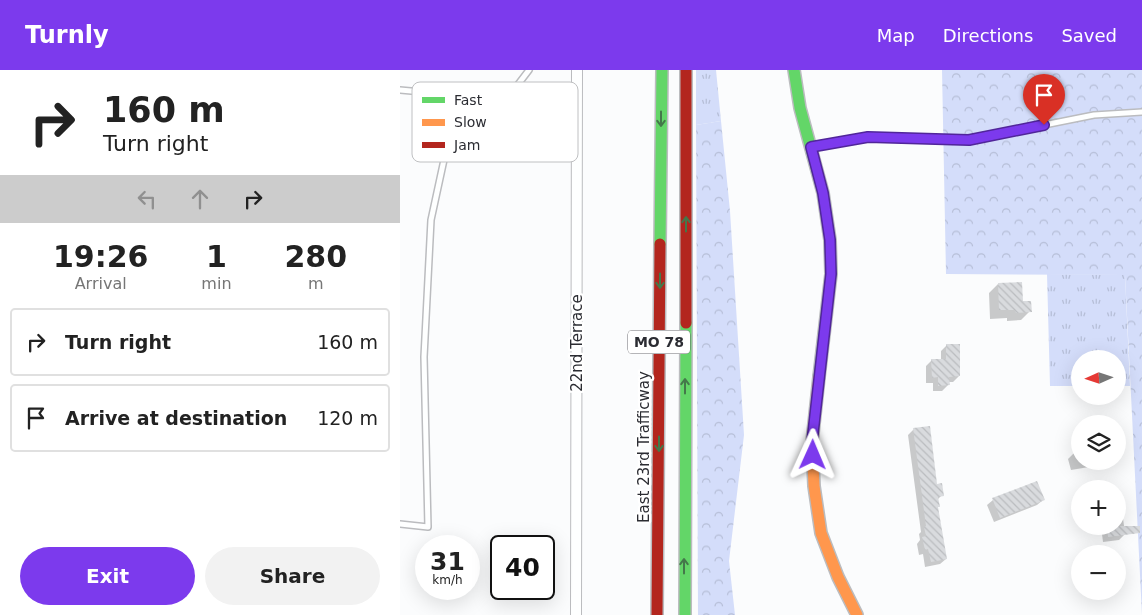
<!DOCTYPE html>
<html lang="en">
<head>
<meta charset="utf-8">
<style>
	body { margin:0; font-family:"DejaVu Sans",sans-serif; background:#f2f2f2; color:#222; height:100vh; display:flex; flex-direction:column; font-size:19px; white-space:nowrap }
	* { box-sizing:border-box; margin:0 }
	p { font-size:16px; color:#767676 }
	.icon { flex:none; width:28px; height:28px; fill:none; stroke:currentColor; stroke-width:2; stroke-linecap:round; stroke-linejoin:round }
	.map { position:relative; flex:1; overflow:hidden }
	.side { display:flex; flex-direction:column; background:#fff; width:400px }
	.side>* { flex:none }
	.guide { background:#fff; color:#222; overflow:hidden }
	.needle { width:32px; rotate:267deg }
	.buttons { position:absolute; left:671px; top:280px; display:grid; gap:10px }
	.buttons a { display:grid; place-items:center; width:55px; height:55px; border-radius:50%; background:#fff; box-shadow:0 5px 20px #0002; font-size:25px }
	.speed { position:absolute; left:15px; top:465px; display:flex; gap:10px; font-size:25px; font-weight:700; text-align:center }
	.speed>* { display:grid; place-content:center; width:65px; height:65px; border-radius:50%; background:#fff; box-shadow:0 5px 20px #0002; line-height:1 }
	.speed small { font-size:12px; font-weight:400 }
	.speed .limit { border:2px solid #111; border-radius:8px; background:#fff; color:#111 }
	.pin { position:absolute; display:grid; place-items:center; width:42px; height:42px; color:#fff; margin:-51px -21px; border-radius:50% 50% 50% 0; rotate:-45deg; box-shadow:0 0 5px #0007 }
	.pin .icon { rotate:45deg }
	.me { position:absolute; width:55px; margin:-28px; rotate:1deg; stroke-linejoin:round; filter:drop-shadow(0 0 4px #0008) }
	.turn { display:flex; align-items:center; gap:18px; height:105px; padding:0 20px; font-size:22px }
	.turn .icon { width:65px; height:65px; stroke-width:2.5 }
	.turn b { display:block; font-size:35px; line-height:42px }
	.lanes { display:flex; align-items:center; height:48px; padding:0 20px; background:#0003; justify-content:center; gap:25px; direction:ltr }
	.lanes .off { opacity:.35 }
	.eta { display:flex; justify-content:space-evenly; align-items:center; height:85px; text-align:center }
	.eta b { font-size:30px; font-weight:700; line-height:35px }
	.button { display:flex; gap:10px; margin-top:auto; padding:10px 20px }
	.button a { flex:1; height:58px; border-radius:30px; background:#7c3aed; color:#fff; font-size:20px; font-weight:700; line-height:58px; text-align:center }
	.button a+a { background:#f2f2f2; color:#222 }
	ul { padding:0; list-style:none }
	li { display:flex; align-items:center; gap:15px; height:68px; margin:0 10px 8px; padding:0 10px; border:2px solid #e0e0e0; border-radius:5px }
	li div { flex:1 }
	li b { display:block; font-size:19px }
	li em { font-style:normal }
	header { display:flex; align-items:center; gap:30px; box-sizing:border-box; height:70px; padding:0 25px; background:#7c3aed; color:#fff }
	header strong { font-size:24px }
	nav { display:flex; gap:28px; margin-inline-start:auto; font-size:18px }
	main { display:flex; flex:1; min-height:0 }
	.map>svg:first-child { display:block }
	.grass { fill:url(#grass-tufts) }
	.forest { fill:url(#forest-crowns) }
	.shadow { fill:#0003 }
	.building { fill:url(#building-back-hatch) }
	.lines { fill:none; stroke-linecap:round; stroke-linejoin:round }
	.lane-casing { stroke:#bbbcbf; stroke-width:8 }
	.street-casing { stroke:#bbbcbf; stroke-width:12 }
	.fast-casing { stroke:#bbbcbf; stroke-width:14 }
	.slow-casing { stroke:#bbbcbf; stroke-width:14 }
	.jam-casing { stroke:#bbbcbf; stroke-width:14 }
	.lane { stroke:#feffff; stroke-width:5 }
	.street { stroke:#feffff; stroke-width:10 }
	.fast { stroke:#63d668; stroke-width:11 }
	.slow { stroke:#ff974d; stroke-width:11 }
	.jam { stroke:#b3261e; stroke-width:11 }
	.oneway { stroke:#44784a }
	.route-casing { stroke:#51269a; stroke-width:12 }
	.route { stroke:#7c3aed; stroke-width:9 }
	.labels { text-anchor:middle; stroke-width:4.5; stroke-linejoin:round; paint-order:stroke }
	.shield { fill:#fff; stroke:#6b6b70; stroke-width:1 }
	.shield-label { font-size:14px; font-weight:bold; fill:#2b2c32 }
	.street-label { font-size:15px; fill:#2b2c32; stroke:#fff }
	.key { fill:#fff; stroke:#bfc0c2; stroke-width:1 }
	.key-label { font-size:14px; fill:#2b2c32 }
</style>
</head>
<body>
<header>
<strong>Turnly</strong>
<nav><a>Map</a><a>Directions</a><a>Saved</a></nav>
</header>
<main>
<section class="side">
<div class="guide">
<div class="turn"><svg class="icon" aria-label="right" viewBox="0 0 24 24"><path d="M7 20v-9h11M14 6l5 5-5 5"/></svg><div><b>160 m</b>Turn right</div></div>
<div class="lanes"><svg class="icon off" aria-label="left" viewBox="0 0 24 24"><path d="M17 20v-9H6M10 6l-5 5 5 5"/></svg><svg class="icon off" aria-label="ahead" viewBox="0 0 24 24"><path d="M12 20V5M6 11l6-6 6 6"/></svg><svg class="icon" aria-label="right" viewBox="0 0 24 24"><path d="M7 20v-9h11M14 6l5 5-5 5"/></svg></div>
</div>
<div class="eta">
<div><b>19:26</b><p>Arrival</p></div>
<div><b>1</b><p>min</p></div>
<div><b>280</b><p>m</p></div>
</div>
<ul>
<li><svg class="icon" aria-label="right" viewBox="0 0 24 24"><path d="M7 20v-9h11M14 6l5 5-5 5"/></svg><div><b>Turn right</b></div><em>160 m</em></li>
<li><svg class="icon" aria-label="arrive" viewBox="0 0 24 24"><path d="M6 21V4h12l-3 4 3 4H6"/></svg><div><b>Arrive at destination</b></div><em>120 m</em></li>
</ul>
<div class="button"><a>Exit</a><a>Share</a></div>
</section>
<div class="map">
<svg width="742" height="545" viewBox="0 0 742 545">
	<defs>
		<pattern id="grass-tufts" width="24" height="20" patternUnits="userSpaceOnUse" patternTransform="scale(1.25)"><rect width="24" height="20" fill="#d4ddfa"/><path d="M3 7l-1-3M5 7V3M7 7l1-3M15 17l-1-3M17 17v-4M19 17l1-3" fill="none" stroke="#b6bed7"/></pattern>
		<pattern id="forest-crowns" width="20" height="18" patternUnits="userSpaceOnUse" patternTransform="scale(1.25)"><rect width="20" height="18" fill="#d4ddfa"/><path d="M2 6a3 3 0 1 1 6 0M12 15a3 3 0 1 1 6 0" fill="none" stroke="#b6bed7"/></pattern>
		<pattern id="building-back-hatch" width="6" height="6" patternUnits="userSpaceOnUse" patternTransform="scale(1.25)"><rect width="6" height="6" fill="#d9dbde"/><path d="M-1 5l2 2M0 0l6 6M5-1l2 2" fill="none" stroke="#babcbf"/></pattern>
	</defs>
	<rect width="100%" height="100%" fill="#fbfcfd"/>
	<!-- grass -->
	<g class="grass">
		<polygon points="296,0 316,0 321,51 296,55"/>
		<polygon points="647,204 725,205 730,316 718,316 718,289 680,289 680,316 650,316"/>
	</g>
	<!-- forest -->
	<g class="forest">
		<polygon points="542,0 742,0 742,545 725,205 546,204"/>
		<polygon points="321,51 330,141 344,365 329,491 335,545 298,545 296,55"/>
	</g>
	<!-- shadow -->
	<g class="shadow">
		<polygon points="598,214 630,241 621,250 607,251 607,248 590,249 589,223"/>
		<polygon points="547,275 559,306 553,312 548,312 548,315 542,321 533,321 533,313 526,313 526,296 532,290 541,290 541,281"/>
		<polygon points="514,359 536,416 542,425 537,430 537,438 546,489 540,494 525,497 523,484 519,485 517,474 520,470 519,464 521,462 508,365"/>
		<polygon points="680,382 680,391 694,391 689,397 671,400 668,389 674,383"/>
		<polygon points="593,430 643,430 637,435 594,452 587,435"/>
		<polygon points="718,448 723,448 725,464 719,470 703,472 701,456 718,456"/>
	</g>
	<!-- building -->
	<g class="building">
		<polygon points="622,212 623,231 631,231 632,242 616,243 615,240 599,240 598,213"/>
		<polygon points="546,274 560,274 560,306 549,307 550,315 538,316 538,307 532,308 531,289 546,289"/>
		<polygon points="530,356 537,414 542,413 544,426 538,427 540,437 538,437 547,489 531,492 528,479 525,480 522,467 526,466 524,457 526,456 513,358"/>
		<polygon points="637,411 645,430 600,448 592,428"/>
		<polygon points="707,456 740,456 740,463 708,467"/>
	</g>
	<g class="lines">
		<!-- lane casing -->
		<g class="lane-casing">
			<g id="lane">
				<polyline points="0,20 99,29 113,21 129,0"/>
				<polyline points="411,77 468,67 569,70 694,45 742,42"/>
				<polyline points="0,454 28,457 24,287 31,150 58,25"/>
			</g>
		</g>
		<!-- street casing -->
		<g class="street-casing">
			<polyline id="street" points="176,545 177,0"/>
		</g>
		<!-- fast casing -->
		<g class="fast-casing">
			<g id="fast">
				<polyline points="394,0 400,38 423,123 430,170 431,204 419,307"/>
				<polyline points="260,174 262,0"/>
				<polyline points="285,545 286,253"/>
			</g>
		</g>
		<!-- slow casing -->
		<g class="slow-casing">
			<polyline id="slow" points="419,307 412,372 414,416 421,463 438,507 457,545"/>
		</g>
		<!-- jam casing -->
		<g class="jam-casing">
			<g id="jam">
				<polyline points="286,253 286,0"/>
				<polyline points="257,545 260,174"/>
			</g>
		</g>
		<!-- lane -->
		<use href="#lane" class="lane"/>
		<!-- street -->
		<use href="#street" class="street"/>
		<!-- fast -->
		<use href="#fast" class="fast"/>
		<!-- slow -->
		<use href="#slow" class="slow"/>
		<!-- jam -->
		<use href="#jam" class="jam"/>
	</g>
	<!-- one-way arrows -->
	<defs><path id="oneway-shaft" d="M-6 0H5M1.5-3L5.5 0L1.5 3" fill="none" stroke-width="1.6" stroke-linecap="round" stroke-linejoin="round" transform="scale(1.25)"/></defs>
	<g class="oneway">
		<use href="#oneway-shaft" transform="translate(261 49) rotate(90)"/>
		<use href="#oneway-shaft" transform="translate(286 154) rotate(-90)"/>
		<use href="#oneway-shaft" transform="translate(260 211) rotate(90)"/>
		<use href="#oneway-shaft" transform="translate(285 316) rotate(-90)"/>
		<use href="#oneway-shaft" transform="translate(259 374) rotate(90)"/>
		<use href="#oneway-shaft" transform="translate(284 496) rotate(-90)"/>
	</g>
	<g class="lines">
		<!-- route casing -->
		<g class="route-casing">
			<polyline id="route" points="413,385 412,372 431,204 430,170 423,123 411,77 468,67 569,70 644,55"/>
		</g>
		<!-- route -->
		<use href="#route" class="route"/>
	</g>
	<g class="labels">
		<!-- shield labels -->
		<rect class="shield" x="228" y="260.5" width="62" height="23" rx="4"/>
		<g class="shield-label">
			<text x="259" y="277">MO 78</text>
		</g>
		<!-- street labels -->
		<g class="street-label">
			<text transform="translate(177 273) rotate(-90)" y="5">22nd Terrace</text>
			<text transform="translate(244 377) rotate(-90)" y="5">East 23rd Trafficway</text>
		</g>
	</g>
	<!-- legend -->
	<rect x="12" y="12" width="166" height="80" rx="8" class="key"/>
	<rect x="22" y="27" width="23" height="6" fill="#63d668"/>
	<rect x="22" y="49" width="23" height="7" fill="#ff974d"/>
	<rect x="22" y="72" width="23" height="6" fill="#b3261e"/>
	<g class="key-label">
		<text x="54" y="35">Fast</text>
		<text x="54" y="57">Slow</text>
		<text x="54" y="80">Jam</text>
	</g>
</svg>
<div class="buttons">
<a><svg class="needle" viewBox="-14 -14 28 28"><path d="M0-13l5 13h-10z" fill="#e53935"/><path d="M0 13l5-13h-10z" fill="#767676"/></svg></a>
<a><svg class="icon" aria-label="layers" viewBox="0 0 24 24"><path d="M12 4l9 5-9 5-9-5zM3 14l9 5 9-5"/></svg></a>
<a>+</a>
<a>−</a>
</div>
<div class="speed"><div>31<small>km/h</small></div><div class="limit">40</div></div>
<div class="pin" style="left:644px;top:55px;background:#d93025"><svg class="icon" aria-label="arrive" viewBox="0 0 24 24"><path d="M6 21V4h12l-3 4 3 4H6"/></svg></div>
<svg class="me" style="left:413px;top:385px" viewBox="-20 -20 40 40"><path d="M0-17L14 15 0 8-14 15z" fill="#7c3aed" stroke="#fff" stroke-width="4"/></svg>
</div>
</main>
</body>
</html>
